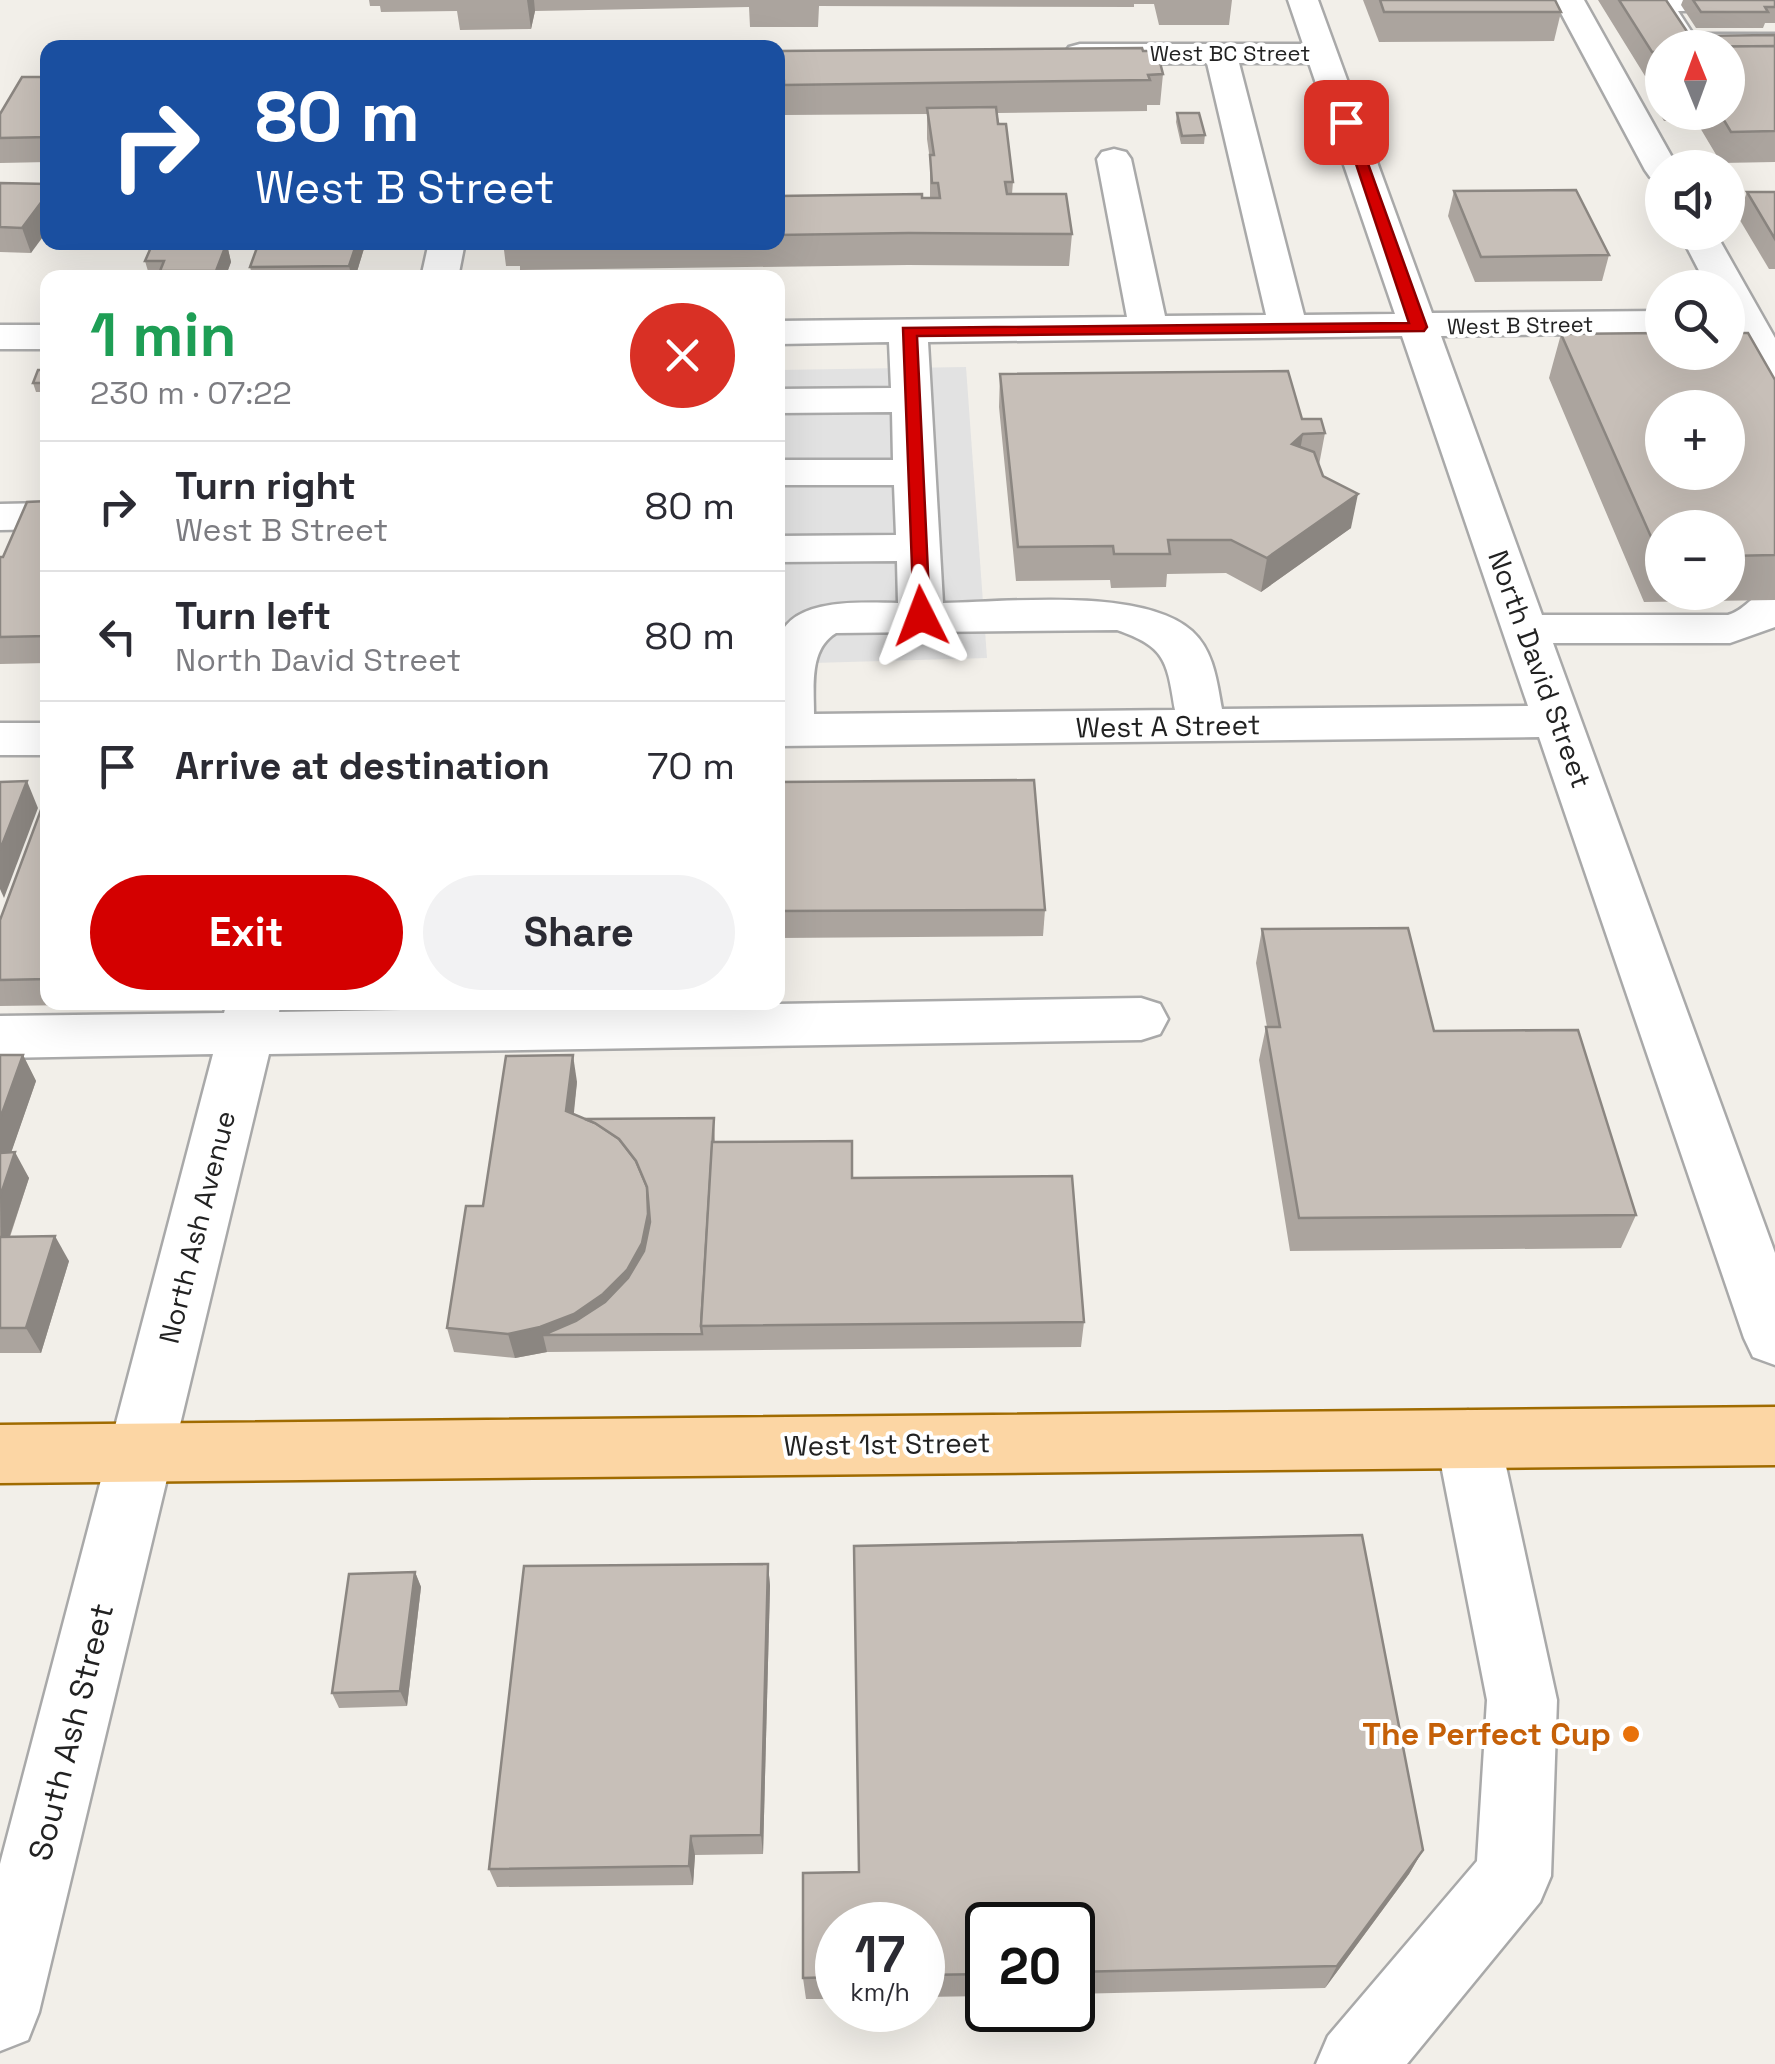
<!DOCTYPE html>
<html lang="en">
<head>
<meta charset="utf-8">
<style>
	body { margin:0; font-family:"Space Grotesk",sans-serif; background:#f2f2f3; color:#2b2b33; height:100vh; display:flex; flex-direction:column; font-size:38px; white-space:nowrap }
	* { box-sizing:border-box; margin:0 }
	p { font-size:32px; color:#7c7c81 }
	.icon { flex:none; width:55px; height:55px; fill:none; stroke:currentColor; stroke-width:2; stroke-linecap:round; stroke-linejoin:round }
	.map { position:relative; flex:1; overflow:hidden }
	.sheet { position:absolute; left:40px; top:270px; width:745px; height:740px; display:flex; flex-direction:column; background:#fff; border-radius:20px; box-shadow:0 10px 40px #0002 }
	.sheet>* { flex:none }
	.banner { position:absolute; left:40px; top:40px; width:745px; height:210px; border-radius:20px; box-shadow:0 10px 40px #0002; background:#1a4fa0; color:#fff; overflow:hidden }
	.needle { width:65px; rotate:359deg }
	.tools { position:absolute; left:1645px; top:30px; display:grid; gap:20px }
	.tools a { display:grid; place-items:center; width:100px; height:100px; border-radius:50%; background:#fff; box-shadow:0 10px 40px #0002; font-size:50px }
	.speed { position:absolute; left:815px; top:1902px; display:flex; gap:20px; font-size:50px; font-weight:700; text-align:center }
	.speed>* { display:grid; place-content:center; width:130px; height:130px; border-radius:50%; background:#fff; box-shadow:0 10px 40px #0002; line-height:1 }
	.speed small { font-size:25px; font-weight:400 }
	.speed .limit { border:5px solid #111; border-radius:15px; background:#fff; color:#111 }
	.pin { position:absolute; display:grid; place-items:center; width:85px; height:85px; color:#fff; margin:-42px; border-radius:20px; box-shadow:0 5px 15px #0006 }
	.me { position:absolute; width:110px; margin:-55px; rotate:357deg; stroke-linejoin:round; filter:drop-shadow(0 0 8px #0008) }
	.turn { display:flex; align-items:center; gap:35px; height:210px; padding:0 50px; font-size:45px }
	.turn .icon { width:130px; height:130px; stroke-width:2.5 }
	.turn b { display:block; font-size:70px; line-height:85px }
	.round { display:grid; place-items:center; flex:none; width:105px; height:105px; border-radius:52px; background:#f2f2f3 }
	.overview { display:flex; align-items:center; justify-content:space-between; height:170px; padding:0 50px }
	h1 { font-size:60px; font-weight:700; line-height:75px; color:#1e9e55 }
	.button { display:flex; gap:20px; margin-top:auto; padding:20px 50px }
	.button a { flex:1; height:115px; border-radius:60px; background:#d40000; color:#fff; font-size:40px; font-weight:700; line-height:115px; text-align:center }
	.button a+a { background:#f2f2f3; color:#2b2b33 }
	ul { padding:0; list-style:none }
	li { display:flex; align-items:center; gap:30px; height:130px; padding:0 50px; border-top:2px solid #e1e1e2 }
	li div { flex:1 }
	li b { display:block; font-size:38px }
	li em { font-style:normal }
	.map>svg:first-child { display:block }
	.parking { fill:#e2e2e2 }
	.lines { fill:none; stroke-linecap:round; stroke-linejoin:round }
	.minor-casing { stroke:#a9a9a9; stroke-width:5 }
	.major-casing { stroke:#a06b00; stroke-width:5 }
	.minor { fill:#fff; fill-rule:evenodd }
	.major { fill:#fcd6a4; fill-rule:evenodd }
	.wall { fill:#aba49e; fill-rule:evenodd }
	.shaded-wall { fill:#8b8681 }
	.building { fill:#c7bfb8; stroke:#8b8681; stroke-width:2.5; fill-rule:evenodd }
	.route { fill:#d40000; stroke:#8a0000; stroke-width:2.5 }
	.food-dot { fill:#e8710a; stroke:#fff; stroke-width:4 }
	.labels { text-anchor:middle; stroke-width:8; stroke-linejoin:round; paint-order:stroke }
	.far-street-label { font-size:22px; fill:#222; stroke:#fff }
	.street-label { font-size:28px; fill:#222; stroke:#fff }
	.near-street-label { font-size:32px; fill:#222; stroke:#fff }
	.near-food-label { font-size:32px; font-weight:bold; fill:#c56008; stroke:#fff; text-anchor:end }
</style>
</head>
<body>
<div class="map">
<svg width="1775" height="2064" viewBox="0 0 1775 2064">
	<rect width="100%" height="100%" fill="#f2efe9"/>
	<!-- parking -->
	<polygon class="parking" points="966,367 987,658 778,664 778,370"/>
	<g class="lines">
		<!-- minor casing -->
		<g class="minor-casing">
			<g id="minor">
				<path d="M1288,0H1318L1432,313L1662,311V333L1441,336L1542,615H1728C1748,609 1754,591 1775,586V627L1730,643H1553L1775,1253V1365L1753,1357L1744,1338L1539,737L778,746C778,719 772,666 778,642C789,596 863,603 898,603L897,561L778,562V536L896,535L894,485H778V460H893L892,412L778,413V389L891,388L889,342L778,344V321L1127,317L1097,159L1102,152L1114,149L1126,152L1131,159L1165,316L1266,315L1207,63L1080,64L1069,61L1064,54L1069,47L1080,44H1303ZM1239,63H1309L1395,314L1304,315ZM1402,336L1528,706L1222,709C1217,682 1214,651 1192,631C1143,587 1008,602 943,603L928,342ZM1117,630C1166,647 1167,661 1175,710L814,714C814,686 809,649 836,633Z"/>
				<polygon points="1554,0 1584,0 1678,168 1662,168 1662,180 1650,177 1645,170"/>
				<polygon points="1643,0 1775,0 1775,10 1678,11 1693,34 1775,34 1775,52 1670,48"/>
				<polygon points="1679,232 1715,232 1775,338 1775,385 1761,381 1728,322 1728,288 1708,288"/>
				<polygon points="429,242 465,242 458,278 421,278"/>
				<rect x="0" y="325" width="48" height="24"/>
				<polygon points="48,503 48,529 0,530 0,504"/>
				<rect x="0" y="723" width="48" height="32"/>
				<polygon points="1141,998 1160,1004 1168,1019 1160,1034 1141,1040 269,1054 39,2012 28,2040 0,2051 0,1864 213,1054 0,1058 0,1016 224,1013 227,1002 281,1002 279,1012"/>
				<polygon points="1468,1410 1491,1419 1500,1439 1557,1700 1551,1876 1540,1902 1407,2064 1316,2064 1328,2036 1477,1861 1487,1700 1436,1439 1445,1419"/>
			</g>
		</g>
		<!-- major casing -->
		<g class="major-casing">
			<polygon id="major" points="1775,1407 1775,1465 0,1483 0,1425"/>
		</g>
		<!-- minor -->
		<use href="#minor" class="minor"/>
		<!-- major -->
		<use href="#major" class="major"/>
	</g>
	<!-- wall -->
	<g class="wall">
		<polygon points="369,0 1232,0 1229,25 1159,25 1154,4 1134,4 1134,7 819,6 818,27 750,27 749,7 535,11 531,29 460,30 457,11 381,12 380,6 370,6"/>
		<polygon points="1363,0 1555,0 1561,12 1554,41 1379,42"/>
		<path d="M1598,0H1666L1690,36L1775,35V162L1721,163L1696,121H1664L1652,100L1659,76H1645ZM1662,48H1728V112H1662Z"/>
		<polygon points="1683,0 1775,0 1775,23 1765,23 1763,28 1696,28 1681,5"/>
		<polygon points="778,51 1143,51 1163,74 1160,105 1147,105 1147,111 997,113 1013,182 1012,194 1072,234 1069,266 908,265 520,270 520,266 506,266 503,242 778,242 778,196 930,198 930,160 927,139 927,114 785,115 785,112 778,112"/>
		<polygon points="48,77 48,162 0,163 0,114"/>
		<polygon points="1177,113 1205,135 1204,144 1181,144 1176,122"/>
		<polygon points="0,183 48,184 31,253 0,252"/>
		<polygon points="1454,191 1609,255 1602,281 1475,282 1448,216"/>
		<polygon points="1747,192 1775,192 1775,269 1769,269 1738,217"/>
		<polygon points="162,242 230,242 228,249 231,262 225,278 150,278 145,261"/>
		<polygon points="259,242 366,242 355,278 253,278 250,267"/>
		<path d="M1561,334L1775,380V600L1644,602L1549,378ZM1662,528H1728V592H1662Z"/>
		<polygon points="48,370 48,392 36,392 33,383"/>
		<polygon points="1000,374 1302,419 1325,433 1319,465 1323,476 1351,528 1261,592 1226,573 1167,574 1166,587 1111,588 1110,580 1016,581 999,407"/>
		<polygon points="48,501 48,663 0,664 0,557 3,557"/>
		<polygon points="778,782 1045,910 1043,936 778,938"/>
		<polygon points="48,791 48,1002 148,1002 147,1004 0,1006 0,920"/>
		<polygon points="1262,929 1434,1031 1636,1215 1621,1248 1290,1251 1259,1060 1266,1027 1267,1027 1256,963"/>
		<polygon points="0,1055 23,1055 36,1081 11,1152 29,1178 10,1237 69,1261 41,1353 0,1353"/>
		<polygon points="577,1082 573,1114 585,1119 714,1118 715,1142 852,1178 1084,1322 1081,1347 547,1352 515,1358 454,1352 447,1328"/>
		<polygon points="1362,1535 1423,1850 1409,1874 1325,1988 1072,1994 1072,1925 988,1925 988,1996 922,1997 922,1925 838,1925 838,1999 806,1999 803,1978 803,1873 859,1872 854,1546"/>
		<polygon points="768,1564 770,1586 763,1854 695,1855 693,1885 497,1887 489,1869"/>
		<polygon points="415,1572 421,1587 407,1706 339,1708 332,1693"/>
	</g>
	<!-- shaded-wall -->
	<g class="shaded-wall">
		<polygon points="527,0 534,0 535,11 531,29"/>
		<polygon points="48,196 48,230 31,253 22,228 43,200"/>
		<polygon points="219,242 230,242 228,249 231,262 225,278 218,278 216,271"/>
		<polygon points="357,242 366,242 355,278 352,278 349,266"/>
		<polygon points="1303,434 1297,467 1292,444"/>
		<polygon points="1358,494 1351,528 1261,592 1267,558"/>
		<polygon points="27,781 38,808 4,898 0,889 0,850"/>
		<polygon points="23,1055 36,1081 2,1179 0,1174 0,1119"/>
		<polygon points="573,1055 577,1082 573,1122 566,1111"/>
		<polygon points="15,1152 29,1178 1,1262 0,1197"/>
		<polygon points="648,1214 652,1240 608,1319 543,1335 547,1352 515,1358 508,1334"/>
		<polygon points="55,1236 69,1261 41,1353 26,1328"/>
		<polygon points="768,1564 770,1586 763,1854 761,1835"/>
		<polygon points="415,1572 421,1587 407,1706 400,1691"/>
		<polygon points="691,1836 695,1855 693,1885 689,1866"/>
		<polygon points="1423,1850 1409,1874 1325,1988 1337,1966"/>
	</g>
	<!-- building -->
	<g class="building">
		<polygon points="1380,0 1555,0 1561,12 1384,12"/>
		<polygon points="1619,0 1666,0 1690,36 1775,35 1775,46 1662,48 1662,52 1652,52"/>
		<polygon points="1693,0 1775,0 1775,7 1765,7 1768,12 1701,12"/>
		<polygon points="1775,46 1775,131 1731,132 1719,112 1728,112 1728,48 1680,47"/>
		<polygon points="1142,48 1143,51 1157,51 1163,74 1148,75 1150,80 784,85 784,81 778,81 778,51"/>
		<polygon points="22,77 48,77 48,137 0,138 0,114"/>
		<polygon points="996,107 998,124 1006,124 1013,182 1005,182 1007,194 1066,194 1072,234 909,233 778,235 778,196 922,194 922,198 940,198 938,183 932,183 930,155 934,155 927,108"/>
		<polygon points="1177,113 1199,113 1205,135 1182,136"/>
		<polygon points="0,183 48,184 48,196 43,200 22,228 0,227"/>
		<polygon points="1576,190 1609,255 1481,257 1454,191"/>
		<polygon points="1747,192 1775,192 1775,239"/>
		<polygon points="162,242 219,242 218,245 226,245 216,271 160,271 164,261 145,261 152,245 161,245"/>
		<polygon points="259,242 357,242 349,266 250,267"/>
		<path d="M1662,333V352H1728V333H1748L1775,380V555L1728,556V528H1662V557H1660L1561,334ZM1662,408H1728V472H1662Z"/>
		<polygon points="38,370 48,370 48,383 33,383"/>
		<polygon points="1288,371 1302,419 1321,419 1325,433 1303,434 1292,444 1314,452 1323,476 1358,494 1267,558 1231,540 1168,540 1170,554 1114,554 1113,546 1018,547 1000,374"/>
		<polygon points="48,501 48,636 0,637 0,557 3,557 27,502"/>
		<polygon points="1034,780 1045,910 778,911 778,782"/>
		<polygon points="27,781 0,850 0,782"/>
		<polygon points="48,791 48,979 0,980 0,920"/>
		<polygon points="1408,928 1434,1031 1578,1030 1636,1215 1299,1218 1266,1027 1280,1027 1262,929"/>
		<polygon points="0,1055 23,1055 0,1119"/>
		<polygon points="573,1055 566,1111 595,1123 619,1139 636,1161 647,1187 648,1214 642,1243 627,1270 603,1294 574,1314 540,1327 508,1334 447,1328 466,1206 483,1206 506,1056"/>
		<polygon points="714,1118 701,1326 702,1334 543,1335 576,1321 605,1302 628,1278 644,1251 650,1222 647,1187 636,1161 619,1139 595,1123 585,1119"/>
		<polygon points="852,1141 852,1178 1072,1176 1084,1322 701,1326 712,1142"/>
		<polygon points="15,1152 0,1197 0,1153"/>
		<polygon points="55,1236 26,1328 0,1328 0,1237"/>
		<polygon points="1362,1535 1423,1850 1337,1966 1072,1972 1072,1925 988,1925 988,1974 922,1975 922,1925 838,1925 838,1977 803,1978 803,1873 859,1872 854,1546"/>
		<polygon points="768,1564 761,1835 691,1836 689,1866 489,1869 524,1566"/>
		<polygon points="415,1572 400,1691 332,1693 349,1574"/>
	</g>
	<!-- route -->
	<polygon class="route" points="1341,119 1353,122 1427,327 1424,331 917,336 930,616 921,622 914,620 903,328 1409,323"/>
	<!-- markers -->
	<circle class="food-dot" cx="1631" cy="1734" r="10"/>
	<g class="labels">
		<!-- far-street labels -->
		<g class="far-street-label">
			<text x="1230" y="61">West BC Street</text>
			<text transform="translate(1520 325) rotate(-1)" y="8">West B Street</text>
		</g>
		<!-- street labels -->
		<g class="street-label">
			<text transform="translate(1540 669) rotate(70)" y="10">North David Street</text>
			<text transform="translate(1168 726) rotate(-1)" y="10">West A Street</text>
			<text transform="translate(197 1227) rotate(-76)" y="10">North Ash Avenue</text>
			<text transform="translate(887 1444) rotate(-1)" y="10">West 1st Street</text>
		</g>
		<!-- near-street labels -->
		<g class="near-street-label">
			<text transform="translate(71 1732) rotate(-76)" y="11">South Ash Street</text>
		</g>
		<!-- near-food labels -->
		<g class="near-food-label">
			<text x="1611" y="1745">The Perfect Cup</text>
		</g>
	</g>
</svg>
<div class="tools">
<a><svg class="needle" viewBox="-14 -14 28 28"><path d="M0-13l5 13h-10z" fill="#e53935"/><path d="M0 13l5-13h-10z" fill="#7c7c81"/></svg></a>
<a><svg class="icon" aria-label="sound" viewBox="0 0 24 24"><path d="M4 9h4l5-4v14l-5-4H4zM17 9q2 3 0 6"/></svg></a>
<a><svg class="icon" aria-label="search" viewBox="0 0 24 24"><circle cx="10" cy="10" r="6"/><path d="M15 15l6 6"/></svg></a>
<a>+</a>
<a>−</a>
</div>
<div class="speed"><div>17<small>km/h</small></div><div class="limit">20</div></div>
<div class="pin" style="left:1346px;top:122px;background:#d93025"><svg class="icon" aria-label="arrive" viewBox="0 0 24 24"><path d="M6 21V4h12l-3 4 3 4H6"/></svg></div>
<svg class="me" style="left:921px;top:616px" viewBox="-20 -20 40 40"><path d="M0-17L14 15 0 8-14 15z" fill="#d40000" stroke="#fff" stroke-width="4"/></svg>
<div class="banner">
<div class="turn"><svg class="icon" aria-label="right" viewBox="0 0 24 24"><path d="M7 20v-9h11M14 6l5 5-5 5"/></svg><div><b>80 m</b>West B Street</div></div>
</div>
<section class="sheet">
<div class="overview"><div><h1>1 min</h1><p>230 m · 07:22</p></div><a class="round" style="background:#d93025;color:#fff"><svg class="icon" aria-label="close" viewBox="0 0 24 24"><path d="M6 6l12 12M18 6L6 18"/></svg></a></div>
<ul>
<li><svg class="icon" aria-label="right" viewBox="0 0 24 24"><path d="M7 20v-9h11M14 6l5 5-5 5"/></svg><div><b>Turn right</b><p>West B Street</p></div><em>80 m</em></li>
<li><svg class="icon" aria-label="left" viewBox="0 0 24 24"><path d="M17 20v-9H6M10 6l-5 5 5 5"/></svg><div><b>Turn left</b><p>North David Street</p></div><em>80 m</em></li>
<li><svg class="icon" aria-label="arrive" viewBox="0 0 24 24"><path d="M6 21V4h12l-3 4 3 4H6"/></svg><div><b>Arrive at destination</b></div><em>70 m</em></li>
</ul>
<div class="button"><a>Exit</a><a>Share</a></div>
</section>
</div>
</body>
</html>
